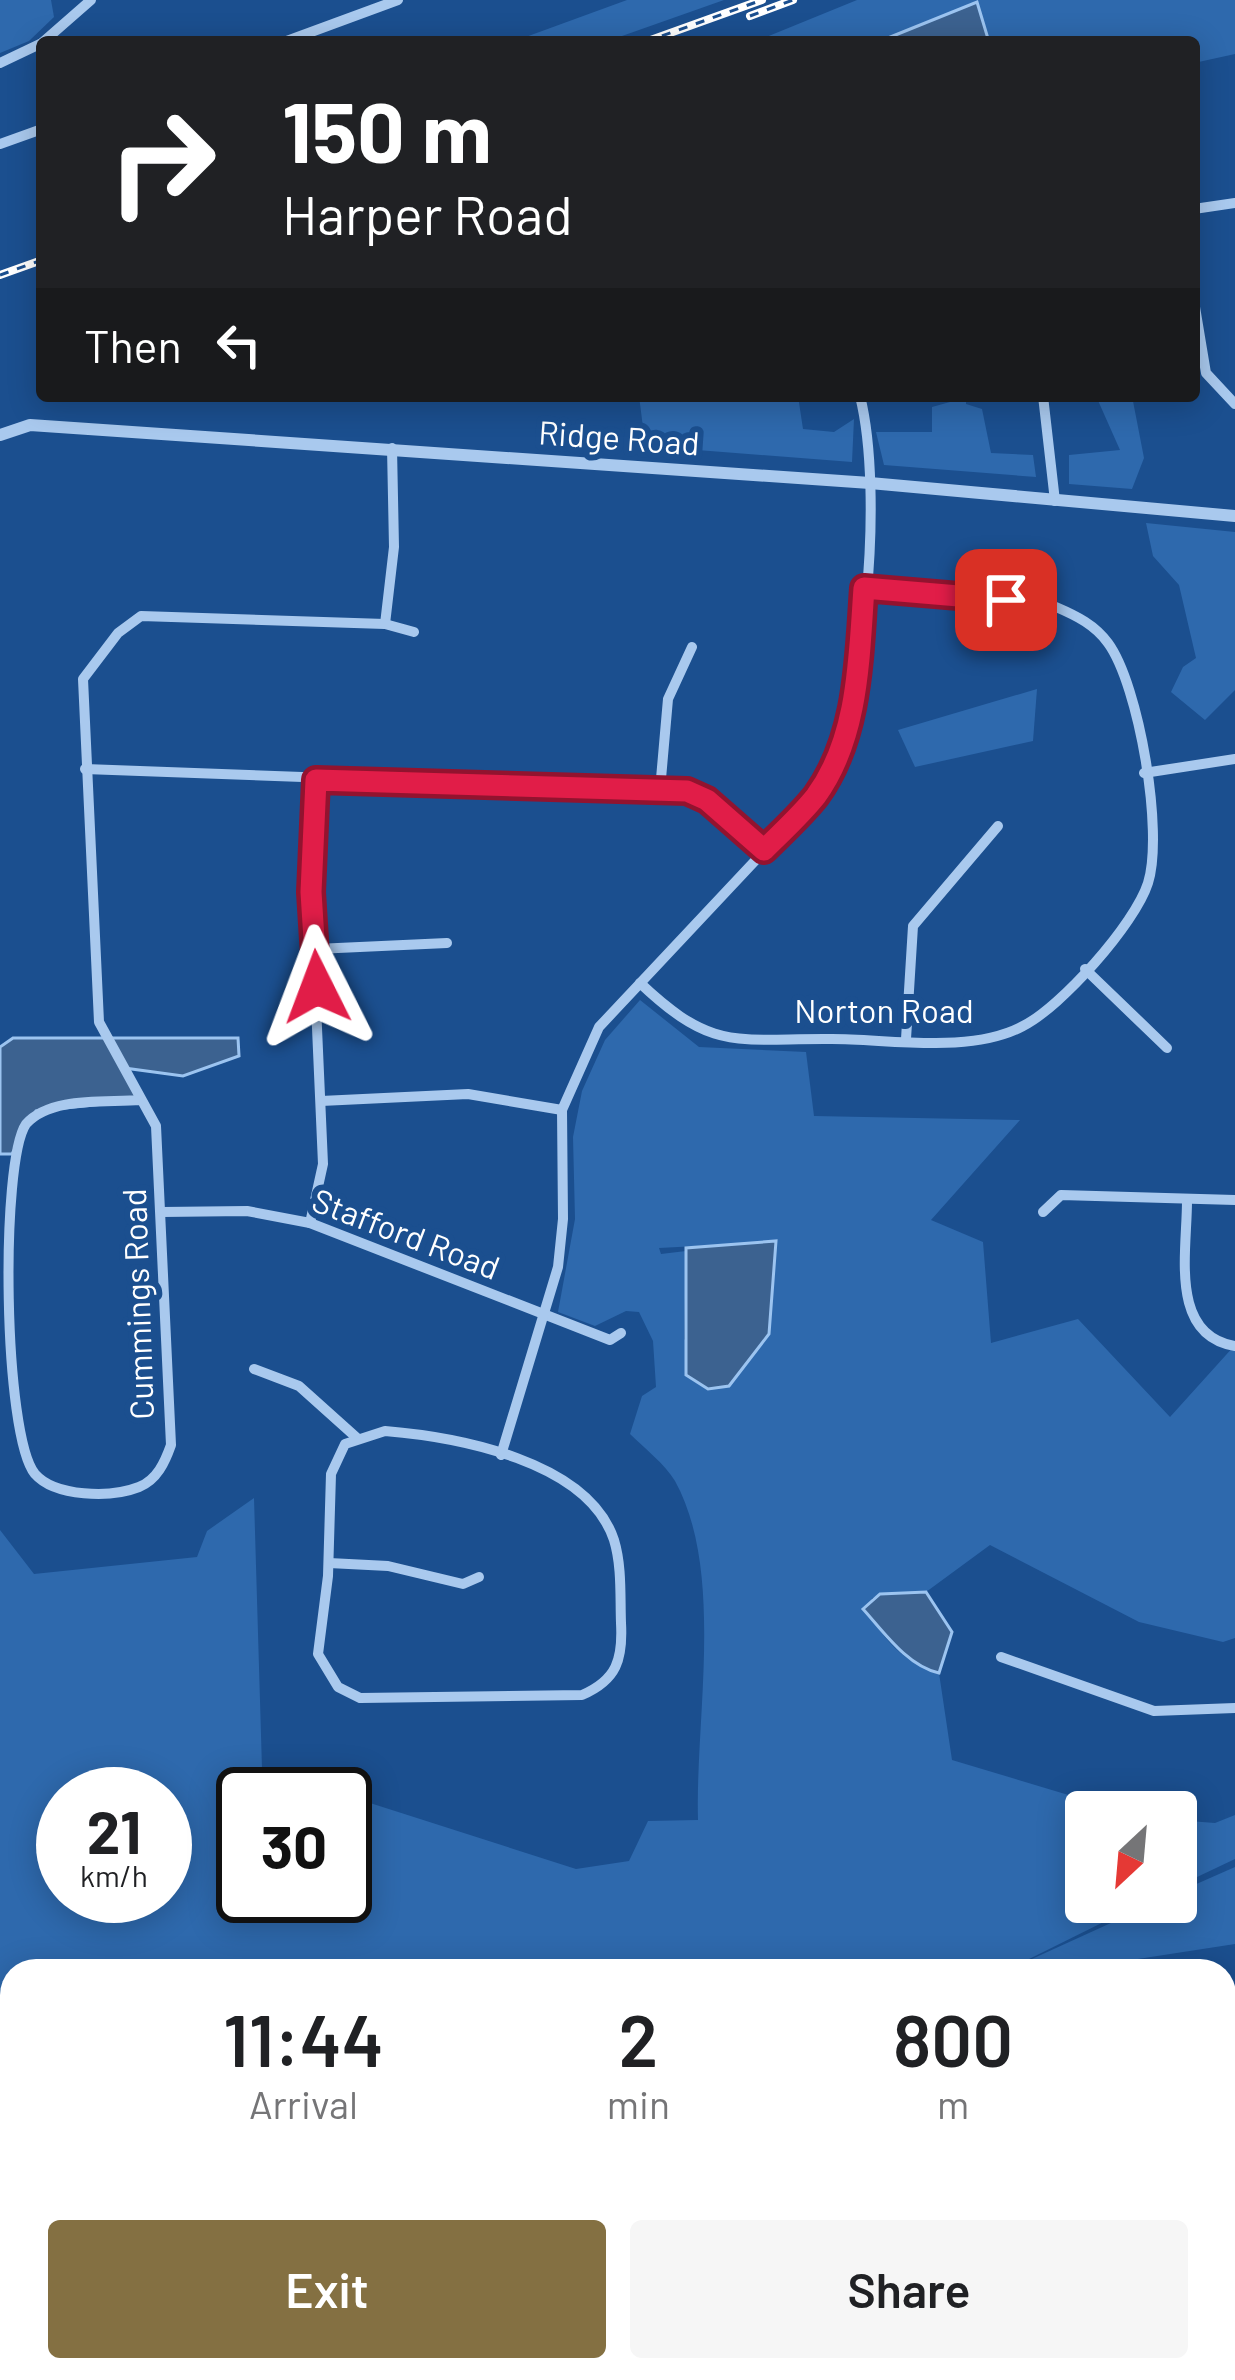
<!DOCTYPE html>
<html lang="en">
<head>
<meta charset="utf-8">
<style>
	body { margin:0; font-family:Barlow,sans-serif; background:#f6f6f6; color:#202124; height:100vh; display:flex; flex-direction:column; font-size:45px; white-space:nowrap }
	* { box-sizing:border-box; margin:0 }
	p { font-size:39px; color:#757577 }
	.icon { flex:none; width:66px; height:66px; fill:none; stroke:currentColor; stroke-width:2; stroke-linecap:round; stroke-linejoin:round }
	.map { position:relative; flex:1; overflow:hidden }
	.side { position:absolute; left:0px; top:1959px; width:1236px; height:423px; display:flex; flex-direction:column; background:#fff; border-radius:36px 36px 0 0; box-shadow:0 6px 30px #0003 }
	.side>* { flex:none }
	.guide { position:absolute; left:36px; top:36px; width:1164px; height:366px; border-radius:12px; box-shadow:0 6px 30px #0003; background:#202124; color:#fff; overflow:hidden }
	.needle { width:78px; rotate:206deg }
	.tools { position:absolute; left:1065px; top:1791px; display:grid; gap:24px }
	.tools a { display:grid; place-items:center; width:132px; height:132px; border-radius:12px; background:#fff; box-shadow:0 6px 30px #0003; font-size:60px }
	.speed { position:absolute; left:36px; top:1767px; display:flex; gap:24px; font-size:60px; font-weight:700; text-align:center }
	.speed>* { display:grid; place-content:center; width:156px; height:156px; border-radius:50%; background:#fff; box-shadow:0 6px 30px #0003; line-height:1 }
	.speed small { font-size:30px; font-weight:400 }
	.speed .limit { border:6px solid #111; border-radius:18px; background:#fff; color:#111 }
	.pin { position:absolute; display:grid; place-items:center; width:102px; height:102px; color:#fff; margin:-51px; border-radius:24px; box-shadow:0 6px 18px #0006 }
	.me { position:absolute; width:132px; margin:-66px; rotate:357deg; stroke-linejoin:round; filter:drop-shadow(0 0 9px #0008) }
	.turn { display:flex; align-items:center; gap:42px; height:252px; padding:0 48px; font-size:54px }
	.turn .icon { width:156px; height:156px; stroke-width:2.5 }
	.turn b { display:block; font-size:84px; line-height:102px }
	.then { display:flex; align-items:center; height:114px; padding:0 48px; background:#0003; gap:24px; font-size:45px }
	.eta { display:flex; justify-content:space-evenly; align-items:center; height:204px; text-align:center }
	.eta b { font-size:72px; font-weight:600; line-height:84px }
	.action { display:flex; gap:24px; margin-top:auto; padding:24px 48px }
	.action a { flex:1; height:138px; border-radius:12px; background:#847042; color:#fff; font-size:48px; font-weight:600; line-height:138px; text-align:center }
	.action a+a { background:#f6f6f6; color:#202124 }
	.map>svg:first-child { display:block }
	.green { fill:#2e69ad; fill-rule:evenodd }
	.water { fill:#3c6290; stroke:#9cc4f0; stroke-width:3 }
	.lines { fill:none; stroke-linecap:round; stroke-linejoin:round }
	.minor { stroke:#a9c9ee; stroke-width:10 }
	.tertiary { stroke:#a9c9ee; stroke-width:12 }
	.rail-casing { stroke:#fff; stroke-width:8 }
	.rail { stroke:#1b4f8f; stroke-width:3; stroke-dasharray:9; stroke-linecap:butt }
	.route-casing { stroke:#92132f; stroke-width:30 }
	.route { stroke:#e11d48; stroke-width:21 }
	.labels { text-anchor:middle; stroke-width:12; stroke-linejoin:round; paint-order:stroke }
	.street-label { font-size:33px; fill:#fff; stroke:#1b4f8f }
</style>
</head>
<body>
<div class="map">
<svg width="1235" height="2380" viewBox="0 0 1235 2380">
	<rect width="100%" height="100%" fill="#1b4f8f"/>
	<!-- green -->
	<g class="green">
		<polygon points="0,0 51,0 54,17 29,41 0,53"/>
		<polygon points="627,0 724,0 605,42 512,42"/>
		<polygon points="857,0 1235,0 1235,54 1194,63 1194,42 989,42 976,3 878,42 754,42"/>
		<polygon points="639,396 798,396 803,429 834,432 854,419 852,462 659,447 644,435"/>
		<polygon points="950,396 966,396 966,404 982,409 991,453 1033,455 1036,477 884,465 876,432 932,432 932,407 950,402"/>
		<polygon points="1096,396 1132,396 1144,458 1132,489 1069,484 1069,455 1120,450"/>
		<polygon points="1146,523 1235,532 1235,690 1205,720 1171,692 1183,667 1196,658 1179,585 1153,556"/>
		<polygon points="1037,689 1033,741 915,767 898,730"/>
		<path d="M640,1000L699,1047L806,1052L814,1116L1020,1120L931,1220L983,1242L991,1343L1078,1319L1170,1417L1235,1345V1638L1223,1642L1139,1622L990,1545L926,1592L872,1598C867,1630 908,1666 939,1673L952,1760L1125,1812H1086V1902H1144L1005,1971H12V2240L0,2239V1530L34,1574L197,1557L207,1531L254,1498L262,1768L342,1794H243V1896H345V1795L576,1869L629,1861L648,1821L698,1820C695,1718 725,1572 675,1481C665,1464 644,1448 630,1434L642,1396L656,1387L653,1341L639,1312L626,1311L595,1326L558,1312L575,1219L573,1137L582,1091L605,1040ZM776,1242L684,1340L686,1251L661,1254L659,1248ZM63,1794H165V1896H63Z"/>
		<polygon points="1235,1815 1235,1859 1176,1887 1176,1820 1215,1823"/>
		<polygon points="1235,1867 1235,1944 1060,1971 1008,1970 1157,1902 1176,1902 1176,1893"/>
		<polygon points="1224,2080 1235,2083 1235,2380 873,2380 868,2370 1224,2370"/>
		<polygon points="128,2370 705,2370 698,2380 109,2380"/>
	</g>
	<!-- water -->
	<g class="water">
		<polygon points="977,2 989,42 878,42"/>
		<polygon points="13,1038 238,1038 239,1056 183,1076 124,1068 143,1100 36,1111 12,1154 0,1154 0,1047"/>
		<polygon points="776,1241 769,1334 729,1386 708,1389 686,1375 686,1248"/>
		<path d="M880,1594L926,1592L952,1632L939,1673C907,1666 883,1631 863,1609Z"/>
	</g>
	<g class="lines">
		<!-- minor -->
		<g class="minor">
			<polyline points="43,42 91,0"/>
			<polyline points="284,42 398,0"/>
			<polyline points="0,63 42,43"/>
			<polyline points="0,144 42,129"/>
			<polyline points="1194,209 1235,203"/>
			<polyline points="1194,301 1206,373 1235,404"/>
			<polyline points="1043,396 1055,501"/>
			<polyline points="385,624 394,547 392,448"/>
			<polyline points="85,769 687,791 707,800 764,850"/>
			<polyline points="1144,773 1235,759"/>
			<polyline points="660,790 668,699 692,647"/>
			<polyline points="316,949 447,943"/>
			<polyline points="1085,969 1167,1048"/>
			<path d="M640,983C714,1053 736,1038 832,1039C890,1039 971,1054 1023,1026C1061,1007 1135,924 1148,883C1164,833 1139,685 1108,643C1095,625 1077,616 1056,607L864,588"/>
			<polyline points="906,1039 913,926 998,826"/>
			<path d="M140,1100C106,1103 51,1096 26,1124C0,1162 3,1435 35,1474C55,1497 111,1498 139,1487C157,1480 165,1462 171,1445L156,1126L99,1022L83,679L118,633L141,616L385,624L414,632"/>
			<polyline points="321,1101 468,1094 562,1110"/>
			<path d="M1187,1201C1187,1252 1169,1335 1235,1346"/>
			<polyline points="162,1212 247,1211 310,1223 610,1340 621,1333"/>
			<polyline points="1043,1212 1061,1195 1235,1200"/>
			<polyline points="310,1223 323,1164 311,892 316,780"/>
			<polyline points="254,1369 299,1386 357,1438"/>
			<path d="M385,1431C458,1437 588,1461 614,1540C622,1566 620,1596 621,1623C623,1659 617,1680 582,1695L360,1698L338,1687L318,1654L328,1576L331,1474L345,1444Z"/>
			<path d="M501,1455L558,1267L563,1219L562,1110L599,1027L815,797C867,712 884,492 860,396"/>
			<polyline points="329,1563 388,1566 463,1584 479,1577"/>
			<polyline points="1001,1657 1154,1711 1235,1708"/>
			<polyline points="0,2375 12,2368"/>
		</g>
		<!-- tertiary -->
		<polyline class="tertiary" points="0,435 30,425 870,483 1235,516"/>
		<!-- rail casing -->
		<g class="rail-casing">
			<g id="rail">
				<polyline points="750,16 793,0"/>
				<polyline points="645,42 762,0"/>
				<polyline points="0,275 42,260"/>
			</g>
		</g>
		<!-- rail -->
		<use href="#rail" class="rail"/>
	</g>
	<g class="lines">
		<!-- route casing -->
		<g class="route-casing">
			<path id="route" d="M317,987L311,892L316,780L687,791L707,800L764,850C781,833 801,815 816,796C859,737 859,657 864,588L1006,600"/>
		</g>
		<!-- route -->
		<use href="#route" class="route"/>
	</g>
	<g class="labels">
		<!-- street labels -->
		<g class="street-label">
			<text transform="translate(619 438) rotate(4)" y="12">Ridge Road</text>
			<text x="884" y="1023">Norton Road</text>
			<text transform="translate(406 1234) rotate(21)" y="12">Stafford Road</text>
			<text transform="translate(138 1304) rotate(-92)" y="12">Cummings Road</text>
		</g>
	</g>
</svg>
<div class="tools">
<a><svg class="needle" viewBox="-14 -14 28 28"><path d="M0-13l5 13h-10z" fill="#e53935"/><path d="M0 13l5-13h-10z" fill="#757577"/></svg></a>
</div>
<div class="speed"><div>21<small>km/h</small></div><div class="limit">30</div></div>
<div class="pin" style="left:1006px;top:600px;background:#d93025"><svg class="icon" aria-label="arrive" viewBox="0 0 24 24"><path d="M6 21V4h12l-3 4 3 4H6"/></svg></div>
<svg class="me" style="left:317px;top:987px" viewBox="-20 -20 40 40"><path d="M0-17L14 15 0 8-14 15z" fill="#e11d48" stroke="#fff" stroke-width="4"/></svg>
<div class="guide">
<div class="turn"><svg class="icon" aria-label="right" viewBox="0 0 24 24"><path d="M7 20v-9h11M14 6l5 5-5 5"/></svg><div><b>150 m</b>Harper Road</div></div>
<div class="then">Then<svg class="icon" aria-label="left" viewBox="0 0 24 24"><path d="M17 20v-9H6M10 6l-5 5 5 5"/></svg></div>
</div>
<section class="side">
<div class="eta">
<div><b>11:44</b><p>Arrival</p></div>
<div><b>2</b><p>min</p></div>
<div><b>800</b><p>m</p></div>
</div>
<div class="action"><a>Exit</a><a>Share</a></div>
</section>
</div>
</body>
</html>
